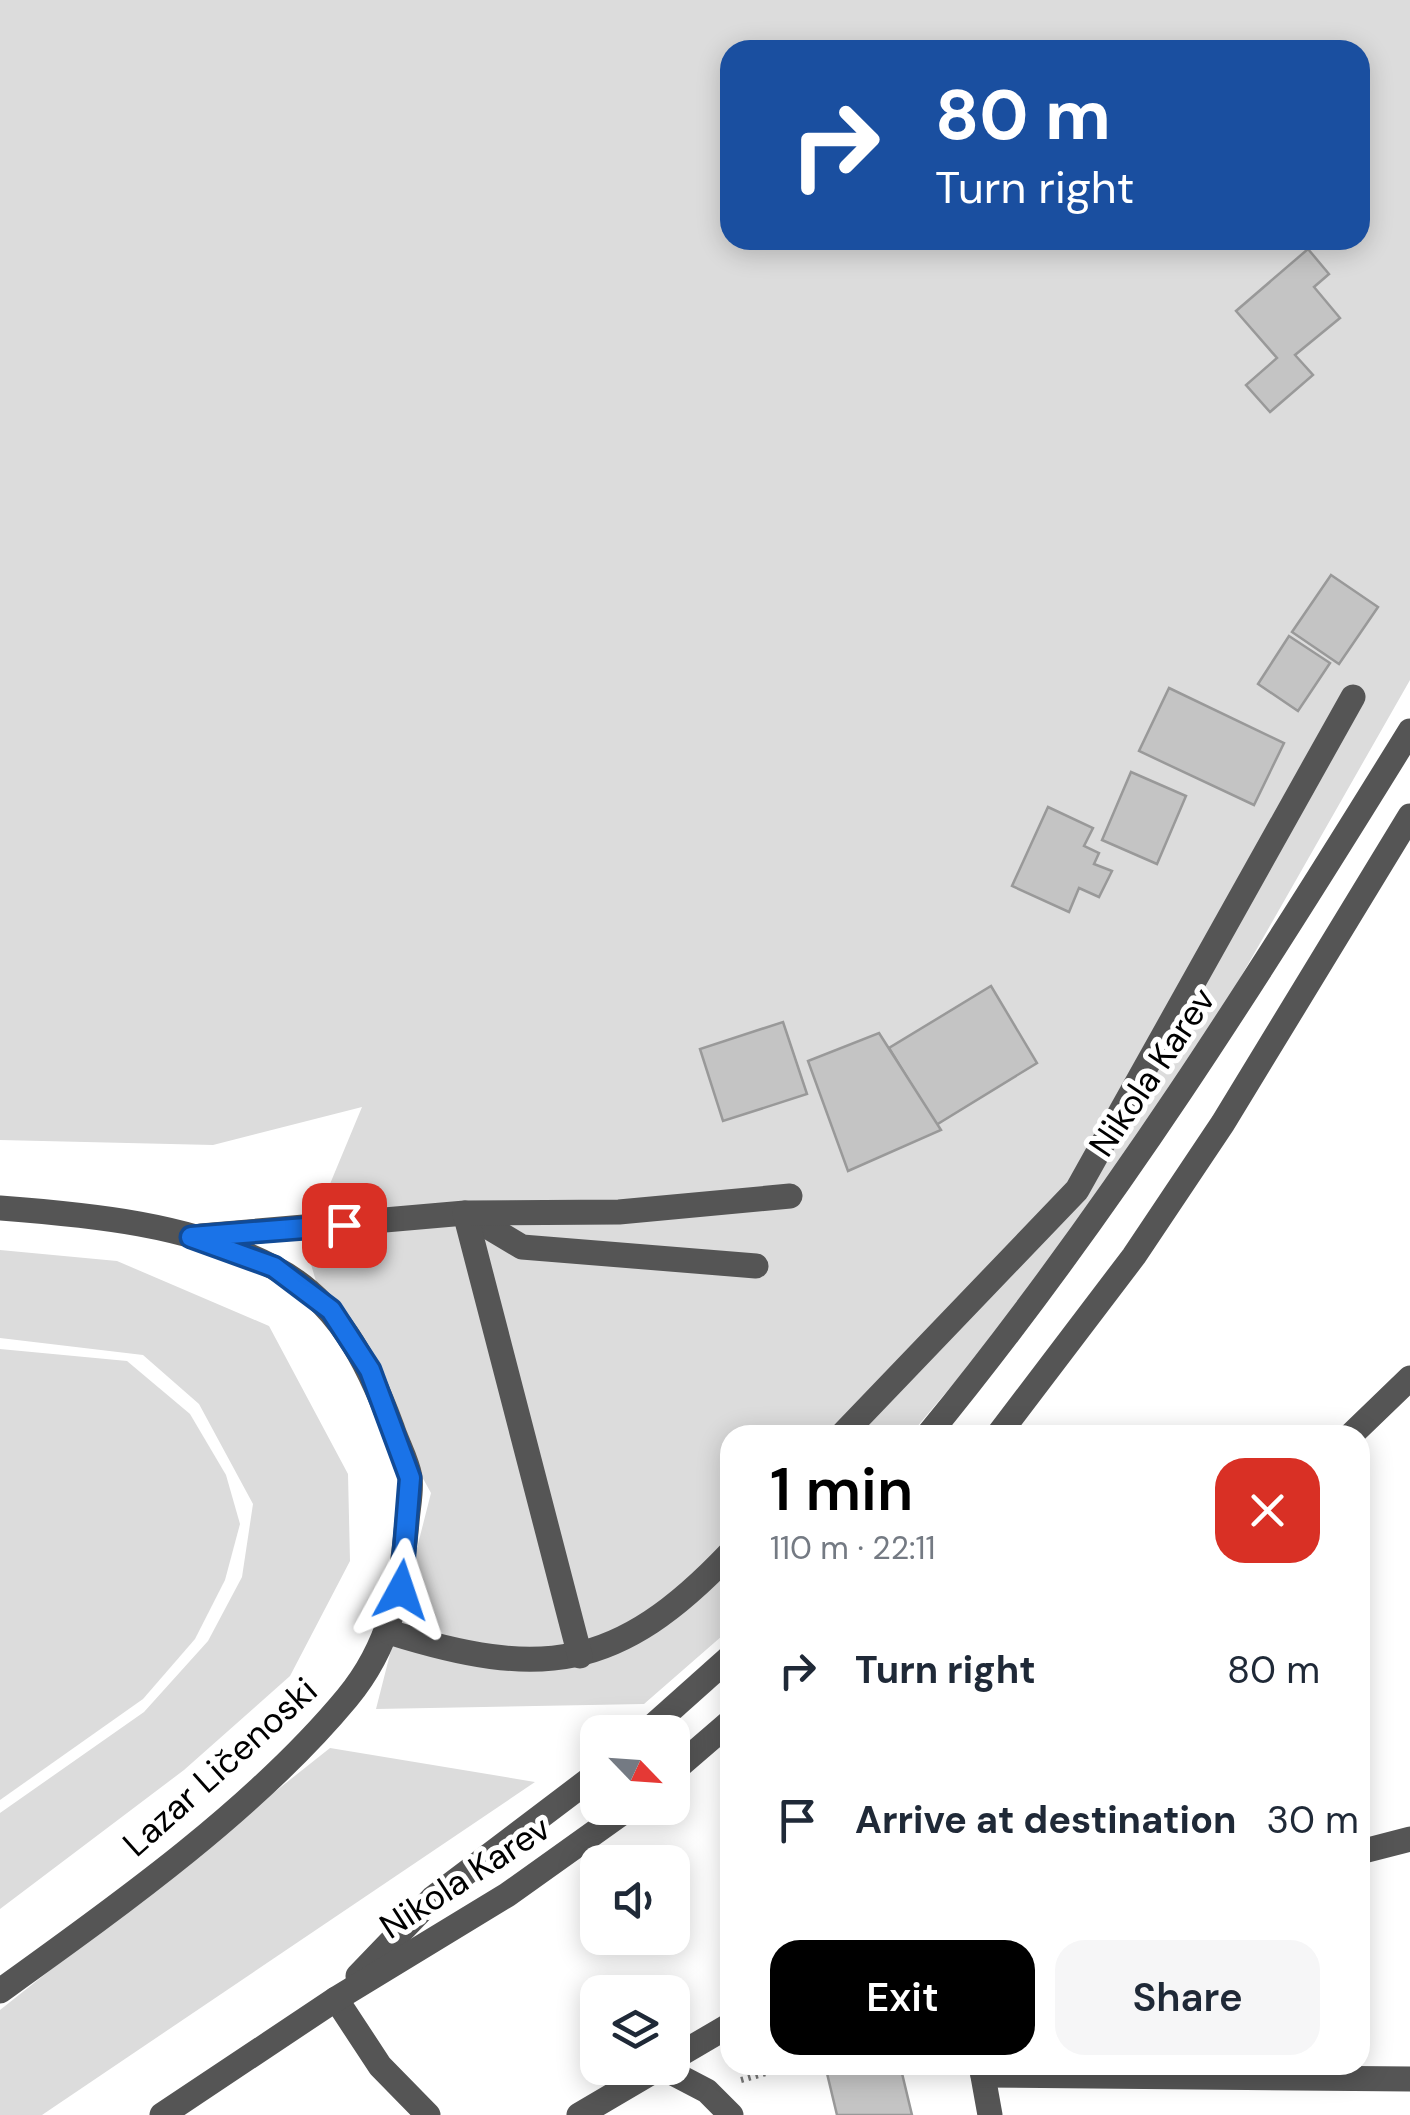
<!DOCTYPE html>
<html lang="en">
<head>
<meta charset="utf-8">
<style>
	body { margin:0; font-family:"DM Sans",sans-serif; background:#f6f6f7; color:#1f2937; height:100vh; display:flex; flex-direction:column; font-size:38px; white-space:nowrap }
	* { box-sizing:border-box; margin:0 }
	p { font-size:32px; color:#747a83 }
	.icon { flex:none; width:55px; height:55px; fill:none; stroke:currentColor; stroke-width:2; stroke-linecap:round; stroke-linejoin:round }
	.map { position:relative; flex:1; overflow:hidden }
	.sheet { position:absolute; left:720px; top:1425px; width:650px; height:650px; display:flex; flex-direction:column; background:#fff; border-radius:30px; box-shadow:0 5px 25px #0003 }
	.sheet>* { flex:none }
	.guide { position:absolute; left:720px; top:40px; width:650px; height:210px; border-radius:30px; box-shadow:0 5px 25px #0003; background:#1a4fa0; color:#fff; overflow:hidden }
	.needle { width:65px; rotate:115deg }
	.buttons { position:absolute; left:580px; top:1715px; display:grid; gap:20px }
	.buttons a { display:grid; place-items:center; width:110px; height:110px; border-radius:20px; background:#fff; box-shadow:0 5px 25px #0003; font-size:50px }
	.pin { position:absolute; display:grid; place-items:center; width:85px; height:85px; color:#fff; margin:-42px; border-radius:20px; box-shadow:0 5px 15px #0006 }
	.me { position:absolute; width:110px; margin:-55px; rotate:5deg; stroke-linejoin:round; filter:drop-shadow(0 0 8px #0008) }
	.turn { display:flex; align-items:center; gap:35px; height:210px; padding:0 50px; font-size:45px }
	.turn .icon { width:130px; height:130px; stroke-width:2.5 }
	.turn b { display:block; font-size:70px; line-height:85px }
	.round { display:grid; place-items:center; flex:none; width:105px; height:105px; border-radius:30px; background:#f6f6f7 }
	.head { display:flex; align-items:center; justify-content:space-between; height:170px; padding:0 50px }
	h1 { font-size:60px; font-weight:600; line-height:75px; color:#000 }
	.cta { display:flex; gap:20px; margin-top:auto; padding:20px 50px }
	.cta a { flex:1; height:115px; border-radius:30px; background:#000; color:#fff; font-size:40px; font-weight:600; line-height:115px; text-align:center }
	.cta a+a { background:#f6f6f7; color:#1f2937 }
	ul { padding:0; list-style:none }
	li { display:flex; align-items:center; gap:30px; height:150px; padding:0 50px }
	li div { flex:1 }
	li b { display:block; font-size:38px }
	li em { font-style:normal }
	.map>svg:first-child { display:block }
	.green { fill:#dcdcdc; fill-rule:evenodd }
	.building { fill:#c4c4c4; stroke:#999; stroke-width:2.5 }
	.lines { fill:none; stroke-linecap:round; stroke-linejoin:round }
	.path { stroke:#777; stroke-width:6; stroke-dasharray:2.5 5; stroke-linecap:butt }
	.minor { stroke:#555; stroke-width:25 }
	.route-casing { stroke:#114b97; stroke-width:25 }
	.route { stroke:#1a73e8; stroke-width:18 }
	.labels { text-anchor:middle; stroke-width:10; stroke-linejoin:round; paint-order:stroke }
	.street-label { font-size:35px; fill:#000; stroke:#fff }
</style>
</head>
<body>
<div class="map">
<svg width="1410" height="2115" viewBox="0 0 1410 2115">
	<rect width="100%" height="100%" fill="#fff"/>
	<!-- green -->
	<g class="green">
		<path d="M0,0H1410V680L1194,1059L1118,1169L976,1357L910,1435H730V1629L644,1704L376,1709L431,1493L318,1288L305,1244L362,1107L213,1145L0,1140ZM730,50H1360V240H730Z"/>
		<polygon points="0,1250 117,1261 269,1326 348,1474 350,1561 290,1676 184,1770 0,1909 0,1813 144,1712 208,1641 242,1577 253,1504 199,1404 143,1355 0,1338"/>
		<polygon points="0,1349 127,1361 190,1414 226,1475 240,1524 225,1580 195,1639 143,1699 0,1800"/>
		<polygon points="330,1748 535,1782 42,2115 0,2115 0,2010"/>
	</g>
	<!-- building -->
	<g class="building">
		<polygon points="1308,249 1329,274 1314,287 1340,318 1295,355 1313,375 1270,412 1246,385 1277,358 1236,311"/>
		<polygon points="1331,575 1378,607 1339,664 1292,632"/>
		<polygon points="1289,636 1330,663 1298,711 1258,684"/>
		<polygon points="1169,688 1284,743 1254,805 1139,751"/>
		<polygon points="1131,772 1186,796 1157,864 1102,840"/>
		<polygon points="1048,807 1093,828 1084,846 1099,853 1094,864 1112,871 1099,897 1079,888 1069,912 1012,886"/>
		<polygon points="991,986 1037,1063 936,1125 889,1048"/>
		<polygon points="783,1022 807,1094 723,1121 700,1049"/>
		<polygon points="879,1033 941,1130 848,1171 808,1061"/>
		<polygon points="825,2065 900,2065 912,2115 837,2115"/>
	</g>
	<g class="lines">
		<!-- path -->
		<polyline class="path" points="741,2080 795,2065"/>
		<!-- minor -->
		<g class="minor">
			<path d="M0,1208C91,1215 190,1224 273,1267C337,1300 368,1362 392,1427C397,1443 407,1460 410,1477C412,1490 408,1508 407,1522C401,1588 391,1645 347,1698C255,1809 117,1907 0,1991"/>
			<polyline points="201,1236 465,1213 522,1247 756,1266"/>
			<polyline points="842,1435 1077,1190 1353,697"/>
			<path d="M928,1435C1109,1214 1260,974 1410,731"/>
			<polyline points="998,1435 1134,1256 1223,1123 1410,816"/>
			<polyline points="1351,1435 1410,1378"/>
			<path d="M389,1632C542,1680 618,1671 730,1553"/>
			<polyline points="580,1656 465,1213 619,1212 790,1196"/>
			<polyline points="646,1732 730,1657"/>
			<polyline points="672,1772 730,1722"/>
			<polyline points="1360,1852 1410,1839"/>
			<polyline points="358,1976 433,1898 598,1773"/>
			<polyline points="336,1999 380,2066 428,2115"/>
			<polyline points="672,2059 730,2025"/>
			<polyline points="981,2065 990,2115"/>
			<polyline points="663,2068 707,2091 731,2115"/>
			<polyline points="983,2075 1410,2079"/>
			<polyline points="162,2115 336,1999 507,1895 629,1808"/>
			<polyline points="579,2115 659,2068"/>
		</g>
	</g>
	<g class="lines">
		<!-- route casing -->
		<g class="route-casing">
			<polyline id="route" points="344,1225 191,1237 274,1267 331,1310 370,1370 410,1478 401,1590"/>
		</g>
		<!-- route -->
		<use href="#route" class="route"/>
	</g>
	<g class="labels">
		<!-- street labels -->
		<g class="street-label">
			<text transform="translate(1152 1072) rotate(-56)" y="12">Nikola Karev</text>
			<text transform="translate(220 1767) rotate(-42)" y="12">Lazar Ličenoski</text>
			<text transform="translate(465 1877) rotate(-33)" y="12">Nikola Karev</text>
		</g>
	</g>
</svg>
<div class="buttons">
<a><svg class="needle" viewBox="-14 -14 28 28"><path d="M0-13l5 13h-10z" fill="#e53935"/><path d="M0 13l5-13h-10z" fill="#747a83"/></svg></a>
<a><svg class="icon" aria-label="sound" viewBox="0 0 24 24"><path d="M4 9h4l5-4v14l-5-4H4zM17 9q2 3 0 6"/></svg></a>
<a><svg class="icon" aria-label="layers" viewBox="0 0 24 24"><path d="M12 4l9 5-9 5-9-5zM3 14l9 5 9-5"/></svg></a>
</div>
<div class="pin" style="left:344px;top:1225px;background:#d93025"><svg class="icon" aria-label="arrive" viewBox="0 0 24 24"><path d="M6 21V4h12l-3 4 3 4H6"/></svg></div>
<svg class="me" style="left:401px;top:1590px" viewBox="-20 -20 40 40"><path d="M0-17L14 15 0 8-14 15z" fill="#1a73e8" stroke="#fff" stroke-width="4"/></svg>
<div class="guide">
<div class="turn"><svg class="icon" aria-label="right" viewBox="0 0 24 24"><path d="M7 20v-9h11M14 6l5 5-5 5"/></svg><div><b>80 m</b>Turn right</div></div>
</div>
<section class="sheet">
<div class="head"><div><h1>1 min</h1><p>110 m · 22:11</p></div><a class="round" style="background:#d93025;color:#fff"><svg class="icon" aria-label="close" viewBox="0 0 24 24"><path d="M6 6l12 12M18 6L6 18"/></svg></a></div>
<ul>
<li><svg class="icon" aria-label="right" viewBox="0 0 24 24"><path d="M7 20v-9h11M14 6l5 5-5 5"/></svg><div><b>Turn right</b></div><em>80 m</em></li>
<li><svg class="icon" aria-label="arrive" viewBox="0 0 24 24"><path d="M6 21V4h12l-3 4 3 4H6"/></svg><div><b>Arrive at destination</b></div><em>30 m</em></li>
</ul>
<div class="cta"><a>Exit</a><a>Share</a></div>
</section>
</div>
</body>
</html>
